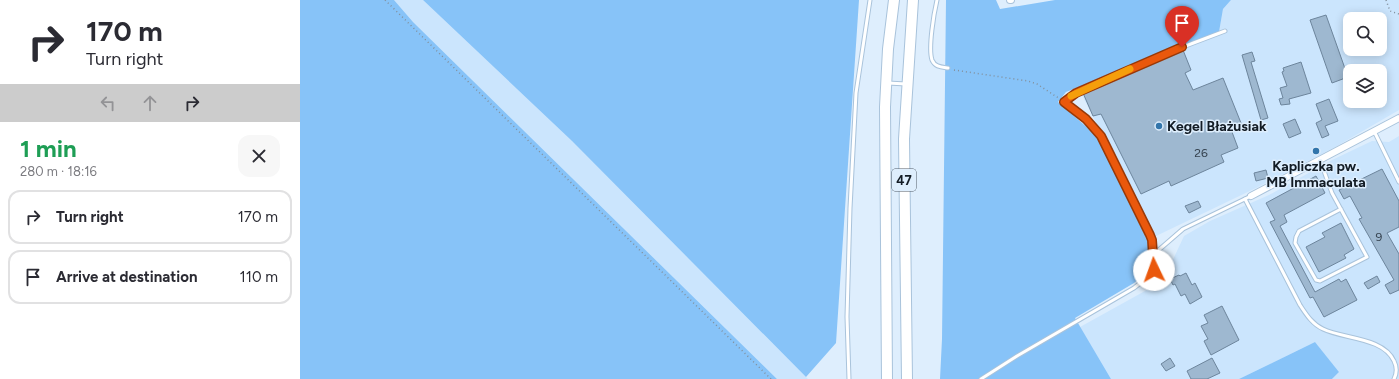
<!DOCTYPE html>
<html lang="en">
<head>
<meta charset="utf-8">
<style>
	body { margin:0; font-family:Figtree,sans-serif; background:#f7f7f7; color:#2b2b33; height:100vh; display:flex; flex-direction:column; font-size:15px; white-space:nowrap }
	* { box-sizing:border-box; margin:0 }
	p { font-size:13px; color:#7c7c81 }
	.icon { flex:none; width:22px; height:22px; fill:none; stroke:currentColor; stroke-width:2; stroke-linecap:round; stroke-linejoin:round }
	.map { position:relative; flex:1; overflow:hidden }
	.sheet { display:flex; flex-direction:column; background:#fff; width:300px }
	.sheet>* { flex:none }
	.hud { background:#fff; color:#2b2b33; overflow:hidden }
	.tools { position:absolute; left:1043px; top:12px; display:grid; gap:8px }
	.tools a { display:grid; place-items:center; width:44px; height:44px; border-radius:8px; background:#fff; box-shadow:0 2px 10px #0003; font-size:20px }
	.pin { position:absolute; display:grid; place-items:center; width:34px; height:34px; color:#fff; margin:-41px -17px; border-radius:50% 50% 50% 0; rotate:-45deg; box-shadow:0 0 4px #0007 }
	.pin .icon { rotate:45deg }
	.me { position:absolute; width:44px; margin:-22px; rotate:357deg; stroke-linejoin:round; filter:drop-shadow(0 0 3px #0008) }
	.turn { display:flex; align-items:center; gap:14px; height:84px; padding:0 20px; font-size:18px }
	.turn .icon { width:52px; height:52px; stroke-width:2.5 }
	.turn b { display:block; font-size:28px; line-height:34px }
	.lanes { display:flex; align-items:center; height:38px; padding:0 20px; background:#0003; justify-content:center; gap:20px; direction:ltr }
	.lanes .off { opacity:.35 }
	.round { display:grid; place-items:center; flex:none; width:42px; height:42px; border-radius:12px; background:#f7f7f7 }
	.overview { display:flex; align-items:center; justify-content:space-between; height:68px; padding:0 20px }
	h1 { font-size:24px; font-weight:700; line-height:30px; color:#1e9e55 }
	ul { padding:0; list-style:none }
	li { display:flex; align-items:center; gap:12px; height:54px; margin:0 8px 6px; padding:0 12px; border:2px solid #e1e1e2; border-radius:12px }
	li div { flex:1 }
	li b { display:block; font-size:15px }
	li em { font-style:normal }
	main { display:flex; flex:1; min-height:0 }
	.map>svg:first-child { display:block }
	.built { fill:#cbe5fd; fill-rule:evenodd }
	.forest { fill:#87c3f8 }
	.building { fill:#9eb8d0; stroke:#6d859c }
	.lines { fill:none; stroke-linecap:round; stroke-linejoin:round }
	.service-casing { stroke:#a9c3db; stroke-width:5 }
	.minor-casing { stroke:#a9c3db; stroke-width:8 }
	.primary-casing { stroke:#a9c3db; stroke-width:12 }
	.path { stroke:#83909c; stroke-width:1.5; stroke-dasharray:1 3; stroke-linecap:butt }
	.service { stroke:#fff; stroke-width:3 }
	.minor { stroke:#fff; stroke-width:6 }
	.primary { stroke:#fff; stroke-width:10 }
	.route-casing { stroke:#983908; stroke-width:10 }
	.route { stroke:#ea580c; stroke-width:7 }
	.slow { stroke:#f59e0b; stroke-width:7 }
	.poi-dot { fill:#3275ab; stroke:#deeefd; stroke-width:1.5 }
	.labels { text-anchor:middle; stroke-width:3; stroke-linejoin:round; paint-order:stroke }
	.number-label { font-size:12px; fill:#364350 }
	.shield { fill:#deeefd; stroke:#505b66; stroke-width:1 }
	.shield-label { font-size:13px; font-weight:bold; fill:#131c25 }
	.poi-label { font-size:14px; font-weight:bold; fill:#131c25; stroke:#deeefd; text-anchor:start }
</style>
</head>
<body>
<main>
<section class="sheet">
<div class="hud">
<div class="turn"><svg class="icon" aria-label="right" viewBox="0 0 24 24"><path d="M7 20v-9h11M14 6l5 5-5 5"/></svg><div><b>170 m</b>Turn right</div></div>
<div class="lanes"><svg class="icon off" aria-label="left" viewBox="0 0 24 24"><path d="M17 20v-9H6M10 6l-5 5 5 5"/></svg><svg class="icon off" aria-label="ahead" viewBox="0 0 24 24"><path d="M12 20V5M6 11l6-6 6 6"/></svg><svg class="icon" aria-label="right" viewBox="0 0 24 24"><path d="M7 20v-9h11M14 6l5 5-5 5"/></svg></div>
</div>
<div class="overview"><div><h1>1 min</h1><p>280 m · 18:16</p></div><a class="round"><svg class="icon" aria-label="close" viewBox="0 0 24 24"><path d="M6 6l12 12M18 6L6 18"/></svg></a></div>
<ul>
<li><svg class="icon" aria-label="right" viewBox="0 0 24 24"><path d="M7 20v-9h11M14 6l5 5-5 5"/></svg><div><b>Turn right</b></div><em>170 m</em></li>
<li><svg class="icon" aria-label="arrive" viewBox="0 0 24 24"><path d="M6 21V4h12l-3 4 3 4H6"/></svg><div><b>Arrive at destination</b></div><em>110 m</em></li>
</ul>
</section>
<div class="map">
<svg width="1099" height="379" viewBox="0 0 1099 379">
	<rect width="100%" height="100%" fill="#deeefd"/>
	<!-- built -->
	<g class="built">
		<polygon points="94,0 123,0 272,141 508,379 477,379 113,22"/>
		<path d="M931,0H1099V110L1037,146L956,188L854,237L781,93L919,32L923,9ZM1050,19H1080V49H1050ZM1050,71H1080V101H1050Z"/>
		<polygon points="1099,136 1099,379 1032,379 1039,372 1015,342 939,379 811,379 780,327 863,281 884,236 910,221 969,195 1032,160 1072,141 1089,142"/>
	</g>
	<!-- forest -->
	<g class="forest">
		<polygon points="0,0 94,0 113,22 477,379 0,379"/>
		<polygon points="123,0 559,0 536,343 506,377 272,141"/>
		<polygon points="646,0 696,0 700,9 755,0 931,0 923,9 919,32 766,92 758,102 798,137 849,244 849,270 834,283 775,318 811,379 640,379 642,339"/>
		<polygon points="1015,342 1039,372 1032,379 939,379"/>
	</g>
	<!-- building -->
	<g class="building">
		<polygon points="1026,15 1048,77 1032,83 1010,20"/>
		<polygon points="883,50 891,70 885,73 893,90 923,78 943,128 932,132 938,148 921,155 924,162 871,186 869,181 841,194 801,114 793,116 783,93"/>
		<polygon points="952,52 955,61 951,62 968,118 961,120 942,55"/>
		<polygon points="1001,62 1011,93 989,99 990,104 981,105 979,99 983,98 980,88 987,86 982,72 984,71 983,68"/>
		<polygon points="1029,99 1038,121 1025,126 1029,135 1022,138 1016,123 1022,120 1016,104"/>
		<polygon points="995,119 1001,133 989,138 983,124"/>
		<polygon points="1082,169 1099,201 1099,227 1087,233 1099,254 1099,290 1090,294 1085,285 1094,280 1059,219 1062,218 1050,196 1044,199 1039,190"/>
		<polygon points="966,170 968,178 956,181 954,173"/>
		<polygon points="1016,176 1025,193 984,215 987,222 980,226 1015,292 1039,279 1041,282 1046,279 1057,300 1024,317 1013,297 1010,298 970,222 975,220 966,203"/>
		<polygon points="898,201 901,207 889,213 885,206"/>
		<polygon points="1041,223 1054,249 1044,255 1046,258 1019,272 1006,247 1025,237 1022,233"/>
		<polygon points="886,273 892,285 895,283 902,297 890,304 885,294 881,296 875,284 873,285 870,279 879,275 880,276"/>
		<polygon points="1077,276 1080,282 1068,289 1064,283"/>
		<polygon points="922,306 939,340 911,355 904,341 908,339 901,326 908,323 904,315"/>
		<polygon points="870,358 875,366 866,371 861,364"/>
		<polygon points="912,358 920,373 907,379 891,379 887,371"/>
	</g>
	<g class="lines">
		<!-- service casing -->
		<g class="service-casing">
			<g id="service">
				<path d="M637,0C634,13 628,48 632,60C635,67 641,67 648,68"/>
				<polyline points="588,83 606,84"/>
				<polyline points="1074,131 1099,182"/>
				<polyline points="1020,160 1032,193 1067,257 1020,281 1016,280 995,243 996,237 999,231 1041,209"/>
				<path d="M945,199L1000,305C1006,314 1012,324 1023,329C1043,339 1083,337 1094,361C1097,367 1097,373 1094,379"/>
				<polyline points="853,255 883,229 951,196"/>
				<polyline points="549,379 547,317 550,208 556,93 570,0"/>
				<polyline points="681,379 717,356 834,288 848,277 854,270 852,240 850,235 801,136 786,119 764,102 776,93 854,58 925,31"/>
			</g>
		</g>
		<!-- minor casing -->
		<g class="minor-casing">
			<g id="minor">
				<polyline points="710,0 711,0"/>
				<polyline points="951,196 1099,118"/>
			</g>
		</g>
		<!-- primary casing -->
		<g class="primary-casing">
			<g id="primary">
				<polyline points="587,379 585,107 588,49 594,0"/>
				<polyline points="607,379 604,139 613,0"/>
			</g>
		</g>
		<!-- path -->
		<g class="path">
			<polyline points="85,0 471,379"/>
			<polyline points="1086,0 1090,11 1099,14"/>
			<polyline points="654,70 728,81 737,84 760,99"/>
		</g>
		<!-- service -->
		<use href="#service" class="service"/>
		<!-- minor -->
		<use href="#minor" class="minor"/>
		<!-- primary -->
		<use href="#primary" class="primary"/>
	</g>
	<g class="lines">
		<!-- route casing -->
		<g class="route-casing">
			<polyline id="route" points="854,270 852,240 850,235 801,136 786,119 764,102 776,93 882,47"/>
		</g>
		<!-- route -->
		<use href="#route" class="route"/>
		<!-- slow -->
		<polyline class="slow" points="771,96 830,69"/>
	</g>
	<!-- markers -->
	<g class="poi-dot">
		<circle cx="859" cy="126" r="4"/>
		<circle cx="1016" cy="151" r="4"/>
	</g>
	<g class="labels">
		<!-- number labels -->
		<g class="number-label">
			<text x="901" y="157">26</text>
			<text x="1079" y="241">9</text>
		</g>
		<!-- shield labels -->
		<rect class="shield" x="592" y="169" width="24" height="22" rx="3"/>
		<g class="shield-label">
			<text x="604" y="185">47</text>
		</g>
		<!-- poi labels -->
		<g class="poi-label">
			<text x="867" y="131">Kegel Błażusiak</text>
			<text x="1016" y="171" text-anchor="middle">Kapliczka pw.<tspan x="1016" dy="16">MB Immaculata</tspan></text>
		</g>
	</g>
</svg>
<div class="tools">
<a><svg class="icon" aria-label="search" viewBox="0 0 24 24"><circle cx="10" cy="10" r="6"/><path d="M15 15l6 6"/></svg></a>
<a><svg class="icon" aria-label="layers" viewBox="0 0 24 24"><path d="M12 4l9 5-9 5-9-5zM3 14l9 5 9-5"/></svg></a>
</div>
<div class="pin" style="left:882px;top:47px;background:#d93025"><svg class="icon" aria-label="arrive" viewBox="0 0 24 24"><path d="M6 21V4h12l-3 4 3 4H6"/></svg></div>
<svg class="me" style="left:854px;top:270px" viewBox="-20 -20 40 40"><circle r="19" fill="#fff"/><path d="M0-13L10 11 0 6-10 11z" fill="#ea580c"/></svg>
</div>
</main>
</body>
</html>
